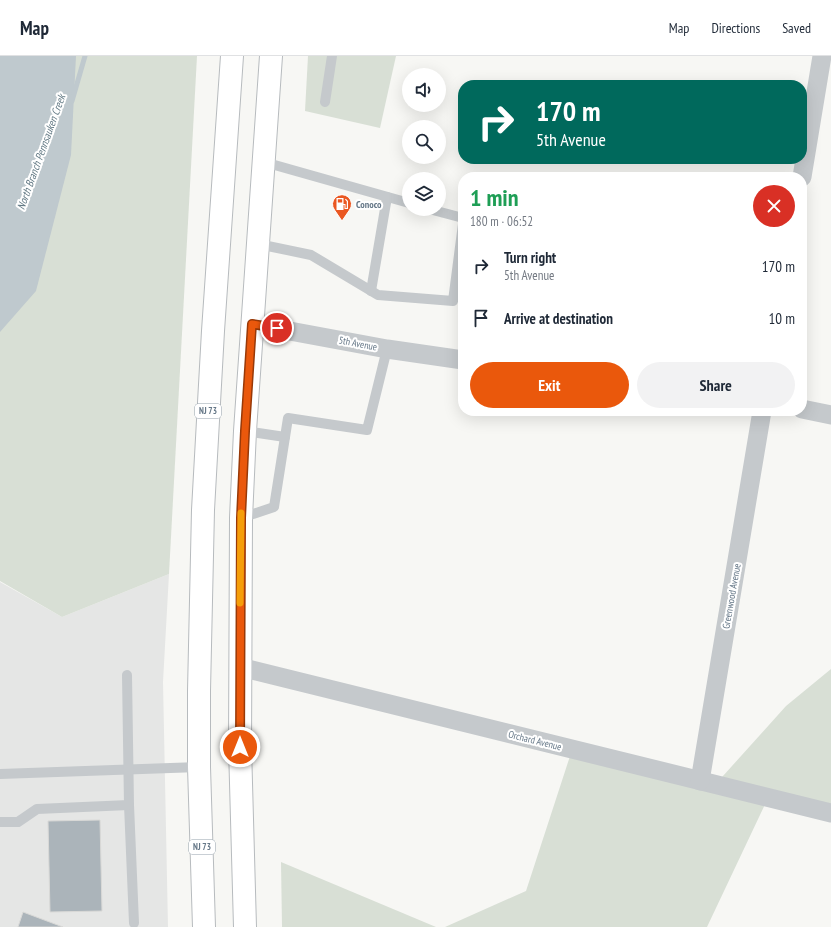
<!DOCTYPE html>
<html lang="en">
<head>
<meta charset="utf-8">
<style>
	body { margin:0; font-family:"PT Sans Narrow",sans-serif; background:#f2f2f3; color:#1f2937; height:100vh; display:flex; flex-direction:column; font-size:15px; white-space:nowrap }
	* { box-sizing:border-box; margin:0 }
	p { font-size:13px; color:#747a83 }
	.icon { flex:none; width:22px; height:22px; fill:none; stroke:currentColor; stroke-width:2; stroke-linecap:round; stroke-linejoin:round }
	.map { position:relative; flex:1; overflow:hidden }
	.details { position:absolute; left:458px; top:116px; width:349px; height:244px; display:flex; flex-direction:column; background:#fff; border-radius:16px; box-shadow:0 4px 16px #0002 }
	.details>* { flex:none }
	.top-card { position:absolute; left:458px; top:24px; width:349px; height:84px; border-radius:16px; box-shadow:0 4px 16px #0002; background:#00695c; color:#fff; overflow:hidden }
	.fabs { position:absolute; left:402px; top:12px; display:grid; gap:8px }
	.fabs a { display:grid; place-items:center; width:44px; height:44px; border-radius:50%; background:#fff; box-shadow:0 4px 16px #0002; font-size:20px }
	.pin { position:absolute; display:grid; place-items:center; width:34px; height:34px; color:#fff; margin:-17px; border:2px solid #fff; border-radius:50%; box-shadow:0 1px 4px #0007 }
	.me { position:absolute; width:44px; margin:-22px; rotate:0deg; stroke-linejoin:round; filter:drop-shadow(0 0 3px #0008) }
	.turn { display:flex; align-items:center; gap:14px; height:84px; padding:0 12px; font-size:18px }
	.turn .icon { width:52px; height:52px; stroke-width:2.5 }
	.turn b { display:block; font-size:28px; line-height:34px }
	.round { display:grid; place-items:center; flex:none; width:42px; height:42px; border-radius:21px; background:#f2f2f3 }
	.summary { display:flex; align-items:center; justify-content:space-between; height:68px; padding:0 12px }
	h1 { font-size:24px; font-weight:700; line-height:30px; color:#1e9e55 }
	.button { display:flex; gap:8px; margin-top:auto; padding:8px 12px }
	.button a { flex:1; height:46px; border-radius:24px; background:#ea580c; color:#fff; font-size:16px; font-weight:700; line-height:46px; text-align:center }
	.button a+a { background:#f2f2f3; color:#1f2937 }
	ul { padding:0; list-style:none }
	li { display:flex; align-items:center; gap:12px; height:52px; padding:0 12px }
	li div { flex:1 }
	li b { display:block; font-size:15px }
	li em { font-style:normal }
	header { display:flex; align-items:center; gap:24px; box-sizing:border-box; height:56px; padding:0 20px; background:#fff; border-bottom:1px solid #e0e1e3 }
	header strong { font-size:19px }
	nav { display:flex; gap:22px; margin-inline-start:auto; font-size:14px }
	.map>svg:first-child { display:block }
	.built { fill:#e5e6e5 }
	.green { fill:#d8dfd5 }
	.water { fill:#bfc9ce }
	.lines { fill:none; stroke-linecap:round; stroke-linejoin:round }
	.stream { stroke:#bfc9ce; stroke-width:5 }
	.building { fill:#abb4ba; stroke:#d9d9d7 }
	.trunk-casing { stroke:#b7bbbe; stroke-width:24 }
	.service { stroke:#c5c9cc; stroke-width:10 }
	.minor { stroke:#c5c9cc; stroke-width:19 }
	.trunk { stroke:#fff; stroke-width:22 }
	.route-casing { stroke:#983908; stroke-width:10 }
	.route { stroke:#ea580c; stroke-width:7 }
	.slow { stroke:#f59e0b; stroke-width:7 }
	.labels { text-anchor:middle; stroke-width:4; stroke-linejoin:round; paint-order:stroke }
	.shield { fill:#fff; stroke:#93a0ab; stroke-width:1 }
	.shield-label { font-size:9px; font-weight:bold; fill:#657787 }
	.poi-label { font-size:10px; font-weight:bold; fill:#657787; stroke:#fff; text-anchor:start }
	.street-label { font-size:10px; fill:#657787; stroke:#fff }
	.water-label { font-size:11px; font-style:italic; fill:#617883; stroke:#fff }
</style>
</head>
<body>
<header>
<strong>Map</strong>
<nav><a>Map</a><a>Directions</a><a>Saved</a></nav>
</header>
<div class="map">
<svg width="831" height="871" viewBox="0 0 831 871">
	<rect width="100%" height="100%" fill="#f7f7f4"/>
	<!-- built -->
	<polygon class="built" points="169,518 163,626 168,871 0,871 0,526 62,561"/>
	<!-- green -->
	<g class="green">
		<polygon points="0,0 197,0 169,518 62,561 0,525"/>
		<polygon points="308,0 396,0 380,72 305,55"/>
		<polygon points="831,613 831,757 768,742 707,871 445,871 526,835 571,697 714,730 786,650"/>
		<polygon points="281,806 436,871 282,871"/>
	</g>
	<!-- water -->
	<polygon class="water" points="0,0 76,0 71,99 36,235 0,276"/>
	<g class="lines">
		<!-- stream -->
		<polyline class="stream" points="72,45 85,0"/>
	</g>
	<!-- building -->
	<g class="building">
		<polygon points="100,764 102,855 50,856 48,765"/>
		<polygon points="23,856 63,871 18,871"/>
	</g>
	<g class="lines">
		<!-- trunk casing -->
		<g class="trunk-casing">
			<g id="trunk">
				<polyline points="204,871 199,711 199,635 203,454 213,275 232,0"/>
				<polyline points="245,871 240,691 241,462 245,375 271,0"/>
			</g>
		</g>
		<!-- service -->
		<g class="service">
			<polyline points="325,46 332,0"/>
			<polyline points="264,106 409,147"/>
			<polyline points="429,153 463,162"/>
			<polyline points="258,188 311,199 378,239 453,245 463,168"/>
			<polyline points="371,235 387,141"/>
			<polyline points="245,375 285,381"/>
			<polyline points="241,462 274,451 288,362 367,374 387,293"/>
			<polyline points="0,718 199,711"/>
			<polyline points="129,749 134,867"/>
			<polyline points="0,766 18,766 37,753 129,749 127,619"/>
		</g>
		<!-- minor -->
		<g class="minor">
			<polyline points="802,121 822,0"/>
			<polyline points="252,268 387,293 463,304"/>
			<polyline points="802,353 831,359"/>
			<polyline points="240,611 831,757"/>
			<polyline points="700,725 762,355"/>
		</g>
		<!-- trunk -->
		<use href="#trunk" class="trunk"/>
	</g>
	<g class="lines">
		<!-- route casing -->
		<g class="route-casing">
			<polyline id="route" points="240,691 241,462 245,375 252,268 277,272"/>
		</g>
		<!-- route -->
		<use href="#route" class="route"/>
		<!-- slow -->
		<polyline class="slow" points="240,547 241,457"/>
	</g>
	<!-- icons -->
	<defs>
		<g id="fuel-pin" transform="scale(1)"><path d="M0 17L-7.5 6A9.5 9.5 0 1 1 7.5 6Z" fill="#ea5721" stroke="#fff"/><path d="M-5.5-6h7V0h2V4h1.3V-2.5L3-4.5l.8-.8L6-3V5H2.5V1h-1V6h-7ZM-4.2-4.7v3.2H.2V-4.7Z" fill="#fff"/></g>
	</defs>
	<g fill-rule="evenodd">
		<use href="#fuel-pin" x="342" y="148"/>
	</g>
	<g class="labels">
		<!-- shield labels -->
		<g class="shield">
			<rect x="195" y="348" width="26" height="14" rx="3"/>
			<rect x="189" y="784" width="26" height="14" rx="3"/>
		</g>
		<g class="shield-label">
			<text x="208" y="358">NJ 73</text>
			<text x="202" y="794">NJ 73</text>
		</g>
		<!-- poi labels -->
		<g class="poi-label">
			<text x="356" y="152">Conoco</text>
		</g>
		<!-- street labels -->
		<g class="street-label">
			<text transform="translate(358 287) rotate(11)" y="4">5th Avenue</text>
			<text transform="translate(731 540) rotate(-80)" y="4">Greenwood Avenue</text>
			<text transform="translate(535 684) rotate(14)" y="4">Orchard Avenue</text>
		</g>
		<!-- water labels -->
		<g class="water-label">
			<text transform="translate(41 96) rotate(-70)" y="4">North Branch Pennsauken Creek</text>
		</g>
	</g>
</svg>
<div class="fabs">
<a><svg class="icon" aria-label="sound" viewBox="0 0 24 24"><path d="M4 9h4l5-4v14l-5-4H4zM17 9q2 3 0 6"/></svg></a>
<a><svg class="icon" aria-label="search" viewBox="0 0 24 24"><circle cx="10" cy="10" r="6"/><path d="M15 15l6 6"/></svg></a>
<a><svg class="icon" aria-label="layers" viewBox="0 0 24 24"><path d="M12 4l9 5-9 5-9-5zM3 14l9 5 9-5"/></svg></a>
</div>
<div class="pin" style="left:277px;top:272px;background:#d93025"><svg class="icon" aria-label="arrive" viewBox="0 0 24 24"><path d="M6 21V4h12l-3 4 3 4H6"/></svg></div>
<svg class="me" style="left:240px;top:691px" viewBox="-20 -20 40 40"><circle r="17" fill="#ea580c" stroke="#fff" stroke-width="3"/><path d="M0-11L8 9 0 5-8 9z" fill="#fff"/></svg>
<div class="top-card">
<div class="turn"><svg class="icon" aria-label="right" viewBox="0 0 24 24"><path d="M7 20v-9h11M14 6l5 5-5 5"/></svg><div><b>170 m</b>5th Avenue</div></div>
</div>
<section class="details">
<div class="summary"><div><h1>1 min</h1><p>180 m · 06:52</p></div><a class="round" style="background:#d93025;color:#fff"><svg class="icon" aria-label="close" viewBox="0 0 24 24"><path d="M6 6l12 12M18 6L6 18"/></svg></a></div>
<ul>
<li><svg class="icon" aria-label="right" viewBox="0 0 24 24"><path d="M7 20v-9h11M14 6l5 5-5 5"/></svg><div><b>Turn right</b><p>5th Avenue</p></div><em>170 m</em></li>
<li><svg class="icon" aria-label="arrive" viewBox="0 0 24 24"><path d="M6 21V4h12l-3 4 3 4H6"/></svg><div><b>Arrive at destination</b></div><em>10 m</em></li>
</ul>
<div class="button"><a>Exit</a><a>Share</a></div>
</section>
</div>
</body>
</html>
